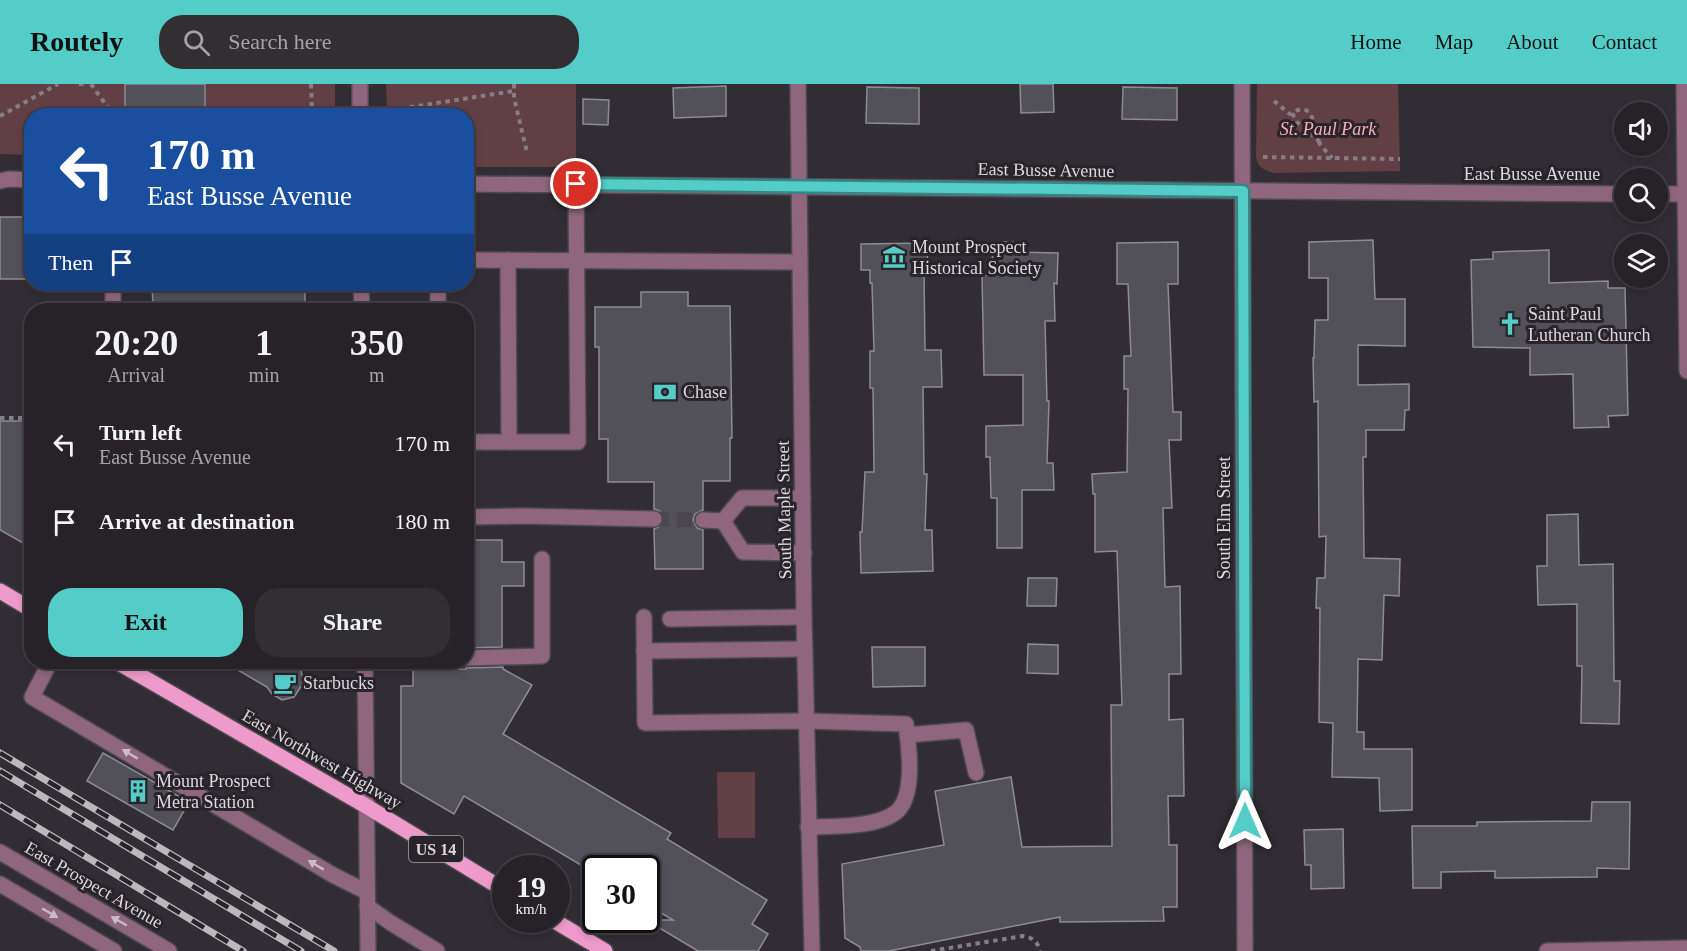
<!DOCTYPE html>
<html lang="en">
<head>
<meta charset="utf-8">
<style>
	body { margin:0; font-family:Georgia,serif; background:#322f33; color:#f1f3f6; height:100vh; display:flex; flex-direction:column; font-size:22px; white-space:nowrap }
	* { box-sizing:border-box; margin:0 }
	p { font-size:20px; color:#a4a4a7 }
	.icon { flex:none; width:33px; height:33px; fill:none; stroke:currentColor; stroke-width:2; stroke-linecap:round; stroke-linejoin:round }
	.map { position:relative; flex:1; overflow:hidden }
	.drawer { position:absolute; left:24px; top:219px; width:450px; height:366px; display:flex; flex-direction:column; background:#262227; border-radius:24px; box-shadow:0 3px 9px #0003,0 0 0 2px #423f44 }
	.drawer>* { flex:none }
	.top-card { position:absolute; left:24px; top:24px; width:450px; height:183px; border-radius:24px; box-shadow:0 3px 9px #0003,0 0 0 2px #423f44; background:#1a4fa0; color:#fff; overflow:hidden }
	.tools { position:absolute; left:1614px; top:18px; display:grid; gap:12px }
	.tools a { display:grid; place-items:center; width:54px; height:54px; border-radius:50%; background:#262227; box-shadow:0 3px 9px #0003,0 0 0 2px #423f44; font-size:30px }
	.speed { position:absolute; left:492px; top:771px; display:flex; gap:12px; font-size:30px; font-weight:700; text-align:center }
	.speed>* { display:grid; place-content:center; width:78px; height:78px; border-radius:50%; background:#262227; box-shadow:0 3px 9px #0003,0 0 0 2px #423f44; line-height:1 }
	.speed small { font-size:15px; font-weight:400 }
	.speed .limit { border:3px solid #111; border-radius:9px; background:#fff; color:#111 }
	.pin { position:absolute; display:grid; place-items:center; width:51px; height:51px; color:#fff; margin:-26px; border:3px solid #fff; border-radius:50%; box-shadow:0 2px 6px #0007 }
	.me { position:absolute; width:66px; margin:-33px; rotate:0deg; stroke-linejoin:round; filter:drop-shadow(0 0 4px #0008) }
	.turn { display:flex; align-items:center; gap:21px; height:126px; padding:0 24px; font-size:27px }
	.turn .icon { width:78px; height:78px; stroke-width:2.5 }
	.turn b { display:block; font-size:42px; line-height:51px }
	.then { display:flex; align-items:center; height:57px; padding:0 24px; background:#0003; gap:12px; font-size:22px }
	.eta { display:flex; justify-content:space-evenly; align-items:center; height:102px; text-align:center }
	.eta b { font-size:36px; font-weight:700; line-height:42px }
	.primary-button { display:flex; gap:12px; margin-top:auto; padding:12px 24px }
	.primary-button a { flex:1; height:69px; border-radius:24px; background:#54cdc9; color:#111; font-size:24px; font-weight:700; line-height:69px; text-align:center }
	.primary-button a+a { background:#322f33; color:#f1f3f6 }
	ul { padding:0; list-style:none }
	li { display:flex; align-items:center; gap:18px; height:78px; padding:0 24px }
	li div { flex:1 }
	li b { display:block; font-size:22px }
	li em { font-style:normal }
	header { display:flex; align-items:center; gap:36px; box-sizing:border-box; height:84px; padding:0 30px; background:#54cdc9; color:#111 }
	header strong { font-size:28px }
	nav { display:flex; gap:33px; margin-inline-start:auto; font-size:21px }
	.search { width:420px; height:54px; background:#322f33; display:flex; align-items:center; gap:15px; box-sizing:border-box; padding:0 21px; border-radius:24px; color:#a4a4a7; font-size:22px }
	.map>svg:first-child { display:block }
	.green { fill:#623f44 }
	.building { fill:#525159; stroke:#8d8b94; stroke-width:1.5 }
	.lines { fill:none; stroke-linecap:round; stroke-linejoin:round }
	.minor-tunnel { stroke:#4c474d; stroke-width:15; stroke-dasharray:15 8; stroke-linecap:butt }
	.minor-casing { stroke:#4d494f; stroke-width:18 }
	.major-casing { stroke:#4d494f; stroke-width:18 }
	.path { stroke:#837f84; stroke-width:4; stroke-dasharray:4.5 4.5; stroke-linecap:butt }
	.minor { stroke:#8f667d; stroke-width:15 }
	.major { stroke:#ee9acb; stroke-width:15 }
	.rail-casing { stroke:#bcb9bd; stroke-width:7 }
	.rail { stroke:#28242a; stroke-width:4.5; stroke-dasharray:14; stroke-linecap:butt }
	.oneway { fill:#c9bcc5 }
	.route-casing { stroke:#378583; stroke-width:15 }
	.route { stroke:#54cdc9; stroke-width:10 }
	.labels { text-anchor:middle; stroke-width:6; stroke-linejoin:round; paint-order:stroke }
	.shield { fill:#28242a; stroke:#a6a3a7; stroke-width:1.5 }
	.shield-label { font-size:16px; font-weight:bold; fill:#dcd9dd }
	.park-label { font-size:18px; font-style:italic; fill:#f9b0bb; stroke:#28242a }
	.street-label { font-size:18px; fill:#dcd9dd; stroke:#28242a }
	.poi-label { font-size:18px; fill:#dcd9dd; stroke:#28242a; text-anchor:start }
</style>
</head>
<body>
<header>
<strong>Routely</strong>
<div class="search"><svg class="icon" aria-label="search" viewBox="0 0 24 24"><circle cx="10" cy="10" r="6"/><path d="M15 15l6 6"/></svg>Search here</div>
<nav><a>Home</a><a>Map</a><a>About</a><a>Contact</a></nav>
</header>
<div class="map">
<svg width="1687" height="867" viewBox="0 0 1687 867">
	<rect width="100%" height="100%" fill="#322d34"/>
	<!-- green -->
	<g class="green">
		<polygon points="0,0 125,0 126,31 32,32 31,71 0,70"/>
		<rect x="206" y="0" width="129" height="31"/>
		<polygon points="386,0 576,0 576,83 467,83 466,32 387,31"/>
		<path d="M1257,0H1398L1400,87L1274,89C1264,86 1258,84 1256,73Z"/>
		<polygon points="717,688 755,688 755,754 718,754"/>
	</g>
	<!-- building -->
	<g class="building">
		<rect x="125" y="0" width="80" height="32"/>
		<polygon points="1020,0 1053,0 1054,28 1021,29"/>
		<polygon points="726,2 726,32 674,34 673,4"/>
		<polygon points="867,3 919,4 919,40 866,39"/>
		<polygon points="1123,3 1177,4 1177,36 1122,35"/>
		<polygon points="583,15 609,16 608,41 583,40"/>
		<rect x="0" y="133" width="32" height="62"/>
		<polygon points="1373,156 1375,215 1405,215 1405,262 1358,261 1358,301 1409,300 1409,326 1405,326 1404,346 1366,346 1366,373 1363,373 1364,474 1400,475 1399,512 1384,511 1382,576 1358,575 1357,648 1364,648 1364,665 1412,665 1412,726 1380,727 1379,694 1332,693 1333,639 1319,638 1320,524 1316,524 1317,494 1325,494 1326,452 1319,453 1318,317 1314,318 1313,274 1314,274 1315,236 1328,236 1328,194 1309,194 1309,158"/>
		<polygon points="992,158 1013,158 1014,168 1058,169 1057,200 1054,199 1055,237 1045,237 1047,317 1049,317 1047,379 1053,379 1054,406 1022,406 1022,464 997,464 997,414 991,414 990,373 986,373 986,342 1023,341 1023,291 984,291 982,191 993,191"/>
		<polygon points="1178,158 1178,200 1168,200 1173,328 1181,328 1181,356 1169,356 1172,424 1163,424 1165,503 1180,502 1181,590 1169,590 1169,636 1183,635 1184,712 1168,712 1169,761 1177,761 1177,823 1163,823 1164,837 1060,838 1060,833 889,867 861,867 860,863 845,854 842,780 944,761 935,707 1011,693 1022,763 1112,762 1111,621 1122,621 1117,467 1095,468 1095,410 1093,410 1092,390 1127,388 1128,305 1124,305 1124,272 1131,272 1128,200 1117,200 1117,159"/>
		<polygon points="927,159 928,189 924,189 925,266 941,266 942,303 923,303 924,390 927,390 925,446 932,446 933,487 861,489 860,448 862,448 865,388 874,388 873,304 870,304 870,267 874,267 872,199 870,199 870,186 861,186 861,160"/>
		<polygon points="1549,166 1549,199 1608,197 1608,204 1625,204 1628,331 1608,332 1609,343 1574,344 1573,290 1530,291 1530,264 1473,263 1471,176 1493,175 1493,168"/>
		<polygon points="152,200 305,200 305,226 161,226 161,223 153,223"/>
		<polygon points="641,208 688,208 688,222 730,222 732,354 730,354 730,397 703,397 703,426 695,430 693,436 697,444 703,446 703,485 655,485 654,445 662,441 664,435 660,427 654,425 654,398 608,398 608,355 599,355 599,263 595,263 595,223 641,223"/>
		<polygon points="0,337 32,337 32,464 0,446"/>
		<polygon points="1578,430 1579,481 1613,480 1614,597 1620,597 1619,640 1581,639 1582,582 1577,582 1577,520 1538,521 1537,482 1547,482 1547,431"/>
		<polygon points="466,456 502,456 502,478 524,478 524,502 502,502 502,563 466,564"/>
		<polygon points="1028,494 1057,494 1056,522 1027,522"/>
		<polygon points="1028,560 1058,561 1058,590 1027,589"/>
		<polygon points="872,563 925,563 925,602 873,603"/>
		<polygon points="224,578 299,578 303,595 302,601 294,613 282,616 272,610 267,603"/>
		<polygon points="503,583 503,585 532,601 503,650 671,749 667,755 767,816 752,840 768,850 758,867 698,867 646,836 673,836 646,820 646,784 586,784 464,712 454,730 401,699 401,602 413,602 413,586 466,585 466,584"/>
		<polygon points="103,669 189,718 173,746 87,697"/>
		<polygon points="1592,718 1630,718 1629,785 1597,784 1597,793 1495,794 1495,787 1441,788 1441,804 1413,804 1412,742 1477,742 1477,738 1591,737"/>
		<polygon points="1343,745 1344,804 1311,805 1311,781 1305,781 1304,746"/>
	</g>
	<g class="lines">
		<!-- minor-tunnel -->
		<polyline class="minor-tunnel" points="654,435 703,436"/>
		<!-- minor casing -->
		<g class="minor-casing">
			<g id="minor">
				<polyline points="360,0 360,32"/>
				<polyline points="798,0 804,533 812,867"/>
				<polyline points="1242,0 1245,867"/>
				<polyline points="1684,0 1687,287"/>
				<polyline points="0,97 9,95 32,96"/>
				<polyline points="466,100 1624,110"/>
				<polyline points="1658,110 1687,110"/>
				<polyline points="466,176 800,178"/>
				<polyline points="508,176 509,358"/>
				<polyline points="113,200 113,226"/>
				<polyline points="361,200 362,226"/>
				<polyline points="438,226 438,200"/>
				<polyline points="466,358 578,358 576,101"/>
				<polyline points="803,414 742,414 723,437 743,468 804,469"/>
				<polyline points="466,433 525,432 654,435"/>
				<polyline points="703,436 723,437"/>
				<path d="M644,533L645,639L807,637L906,640C909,663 916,714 895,729C875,744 833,742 808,743"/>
				<polyline points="670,535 804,533"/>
				<polyline points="644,567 805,565"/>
				<polyline points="466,574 542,572 542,475"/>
				<polyline points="50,578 32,613 333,791 367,808"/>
				<polyline points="365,578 368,867"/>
				<polyline points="907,651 966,646 976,689"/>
				<polyline points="0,768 169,867"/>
				<polyline points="0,800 114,867"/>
				<polyline points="367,822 391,839 437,867"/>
				<polyline points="1547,867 1687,864"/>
			</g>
		</g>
		<!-- major casing -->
		<g class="major-casing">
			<g id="major">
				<polyline points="0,507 32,526"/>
				<polyline points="117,578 366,722 506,807"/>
				<polyline points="553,836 605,867"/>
			</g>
		</g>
		<!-- path -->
		<g class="path">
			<polyline points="79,0 84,0"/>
			<polyline points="91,0 114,32"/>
			<polyline points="311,0 312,29"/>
			<polyline points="514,0 514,14 527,68"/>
			<polyline points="1274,17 1291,31"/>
			<polyline points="392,26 514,7"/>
			<polyline points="0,32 58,0"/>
			<path d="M1320,58L1297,38L1292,29C1315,15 1313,45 1319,58C1322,64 1328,69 1332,74"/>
			<polyline points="1263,73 1400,75"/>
			<polyline points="0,334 32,334"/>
			<path d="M931,867L1023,852C1032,853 1038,858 1040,867"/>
		</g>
		<!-- minor -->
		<use href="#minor" class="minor"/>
		<!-- major -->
		<use href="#major" class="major"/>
		<!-- rail casing -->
		<g class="rail-casing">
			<g id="rail">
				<polyline points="0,669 334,867"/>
				<polyline points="0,687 301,867"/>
				<polyline points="0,721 243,867"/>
			</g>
		</g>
		<!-- rail -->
		<use href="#rail" class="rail"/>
	</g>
	<!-- one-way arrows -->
	<defs><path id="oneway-solid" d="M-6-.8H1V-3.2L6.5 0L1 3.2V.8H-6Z" transform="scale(1.5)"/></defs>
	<g class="oneway">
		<use href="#oneway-solid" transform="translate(130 670) rotate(-149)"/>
		<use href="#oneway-solid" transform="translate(316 781) rotate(-149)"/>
		<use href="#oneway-solid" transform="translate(50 829) rotate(30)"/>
		<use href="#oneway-solid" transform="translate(119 837) rotate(-150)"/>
	</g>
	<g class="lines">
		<!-- route casing -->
		<g class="route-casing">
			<polyline id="route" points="576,100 1243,107 1245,737"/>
		</g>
		<!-- route -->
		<use href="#route" class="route"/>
	</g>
	<!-- icons -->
	<defs>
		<g id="museum-bare" transform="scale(1.8)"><path d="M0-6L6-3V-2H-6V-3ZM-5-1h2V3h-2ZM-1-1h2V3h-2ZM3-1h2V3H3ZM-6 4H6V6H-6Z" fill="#54cdc9" stroke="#28242a" stroke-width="2.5" paint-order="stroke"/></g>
		<g id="church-bare" transform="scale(1.8)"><path d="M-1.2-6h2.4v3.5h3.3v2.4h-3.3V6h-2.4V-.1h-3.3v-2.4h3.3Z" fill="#54cdc9" stroke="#28242a" stroke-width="2.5" paint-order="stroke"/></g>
		<g id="bank-bare" transform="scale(1.8)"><path d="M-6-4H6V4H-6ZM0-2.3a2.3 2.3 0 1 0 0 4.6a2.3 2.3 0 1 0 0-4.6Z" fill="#54cdc9" stroke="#28242a" stroke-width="2.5" paint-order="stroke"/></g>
		<g id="cafe-bare" transform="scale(1.8)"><path d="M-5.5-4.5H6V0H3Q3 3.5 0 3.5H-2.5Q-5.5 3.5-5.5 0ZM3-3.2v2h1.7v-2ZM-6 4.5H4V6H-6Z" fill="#54cdc9" stroke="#28242a" stroke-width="2.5" paint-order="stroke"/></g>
		<g id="building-bare" transform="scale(1.8)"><path d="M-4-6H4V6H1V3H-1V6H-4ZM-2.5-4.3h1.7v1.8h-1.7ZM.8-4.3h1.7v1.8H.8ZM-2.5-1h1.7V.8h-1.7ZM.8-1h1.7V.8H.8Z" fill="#54cdc9" stroke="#28242a" stroke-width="2.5" paint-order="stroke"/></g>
	</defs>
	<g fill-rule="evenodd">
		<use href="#museum-bare" x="894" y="173"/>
		<use href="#church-bare" x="1510" y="240"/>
		<use href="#bank-bare" x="665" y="308"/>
		<use href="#cafe-bare" x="285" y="599"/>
		<use href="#building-bare" x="138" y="707"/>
	</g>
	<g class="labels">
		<!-- shield labels -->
		<rect class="shield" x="409" y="752" width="54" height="26" rx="4.5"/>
		<g class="shield-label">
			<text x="436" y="771">US 14</text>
		</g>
		<!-- park labels -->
		<g class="park-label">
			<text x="1328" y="51">St. Paul Park</text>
		</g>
		<!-- street labels -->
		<g class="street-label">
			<text transform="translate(1046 86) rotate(1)" y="6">East Busse Avenue</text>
			<text x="1532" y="96">East Busse Avenue</text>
			<text transform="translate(784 426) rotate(-91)" y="6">South Maple Street</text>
			<text transform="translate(1224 434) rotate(-90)" y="6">South Elm Street</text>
			<text transform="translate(322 675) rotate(30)" y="6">East Northwest Highway</text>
			<text transform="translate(94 801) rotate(30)" y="6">East Prospect Avenue</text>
		</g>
		<!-- poi labels -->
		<g class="poi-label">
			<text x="912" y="169">Mount Prospect<tspan x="912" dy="21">Historical Society</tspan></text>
			<text x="1528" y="236">Saint Paul<tspan x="1528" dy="21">Lutheran Church</tspan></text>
			<text x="683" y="314">Chase</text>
			<text x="303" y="605">Starbucks</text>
			<text x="156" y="703">Mount Prospect<tspan x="156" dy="21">Metra Station</tspan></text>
		</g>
	</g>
</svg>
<div class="tools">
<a><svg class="icon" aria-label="sound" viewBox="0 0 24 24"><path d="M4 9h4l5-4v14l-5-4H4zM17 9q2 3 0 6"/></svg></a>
<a><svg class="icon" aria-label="search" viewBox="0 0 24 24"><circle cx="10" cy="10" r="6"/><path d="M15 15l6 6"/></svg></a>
<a><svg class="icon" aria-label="layers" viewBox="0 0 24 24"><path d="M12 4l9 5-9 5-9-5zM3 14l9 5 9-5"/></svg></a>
</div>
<div class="speed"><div>19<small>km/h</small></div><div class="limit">30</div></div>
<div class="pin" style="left:576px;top:100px;background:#d93025"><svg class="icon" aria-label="arrive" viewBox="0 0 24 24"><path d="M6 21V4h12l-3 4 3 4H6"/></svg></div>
<svg class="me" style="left:1245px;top:737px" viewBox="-20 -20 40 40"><path d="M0-17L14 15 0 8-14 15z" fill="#54cdc9" stroke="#fff" stroke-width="4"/></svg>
<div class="top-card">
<div class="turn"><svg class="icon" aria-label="left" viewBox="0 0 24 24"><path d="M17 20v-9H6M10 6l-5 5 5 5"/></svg><div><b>170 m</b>East Busse Avenue</div></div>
<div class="then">Then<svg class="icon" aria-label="arrive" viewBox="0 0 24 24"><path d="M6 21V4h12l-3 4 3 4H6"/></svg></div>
</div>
<section class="drawer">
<div class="eta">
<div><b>20:20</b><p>Arrival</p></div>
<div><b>1</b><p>min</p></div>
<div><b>350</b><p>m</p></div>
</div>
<ul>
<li><svg class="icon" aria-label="left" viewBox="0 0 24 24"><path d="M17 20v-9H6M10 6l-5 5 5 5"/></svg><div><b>Turn left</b><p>East Busse Avenue</p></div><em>170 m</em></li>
<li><svg class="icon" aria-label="arrive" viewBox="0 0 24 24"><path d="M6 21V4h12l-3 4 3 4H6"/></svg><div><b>Arrive at destination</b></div><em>180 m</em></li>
</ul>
<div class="primary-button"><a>Exit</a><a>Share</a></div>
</section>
</div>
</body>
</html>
